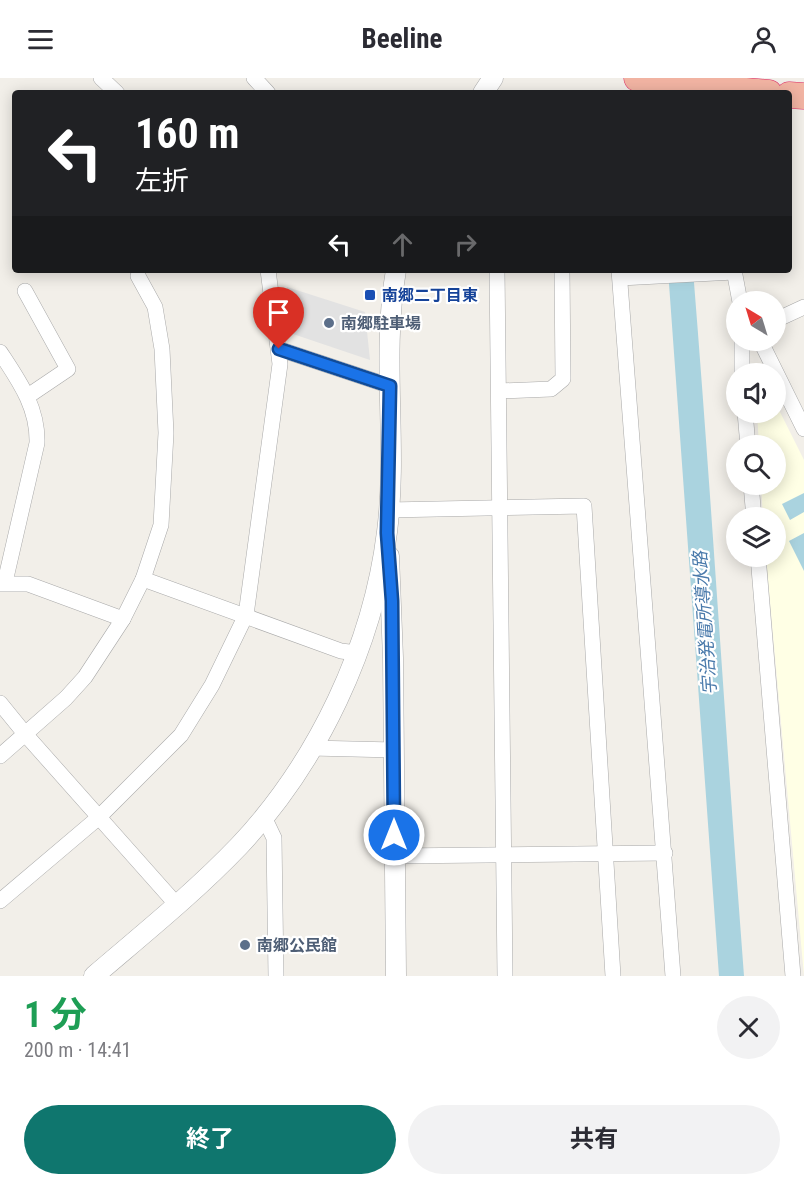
<!DOCTYPE html>
<html lang="ja">
<head>
<meta charset="utf-8">
<style>
	body { margin:0; font-family:"Roboto Condensed","Noto Sans JP",sans-serif; background:#f2f2f3; color:#2b2b33; height:100vh; display:flex; flex-direction:column; font-size:22px; white-space:nowrap }
	* { box-sizing:border-box; margin:0 }
	p { font-size:20px; color:#7c7c81 }
	.icon { flex:none; width:33px; height:33px; fill:none; stroke:currentColor; stroke-width:2; stroke-linecap:round; stroke-linejoin:round }
	.map { position:relative; height:898px; overflow:hidden }
	.drawer { display:flex; flex-direction:column; background:#fff; flex:1 }
	.drawer>* { flex:none }
	.hud { position:absolute; left:12px; top:12px; width:780px; height:183px; border-radius:6px; box-shadow:0 3px 15px #0003; background:#202124; color:#fff; overflow:hidden }
	.needle { width:39px; rotate:322deg }
	.buttons { position:absolute; left:726px; top:213px; display:grid; gap:12px }
	.buttons a { display:grid; place-items:center; width:60px; height:60px; border-radius:50%; background:#fff; box-shadow:0 3px 15px #0003; font-size:30px }
	.pin { position:absolute; display:grid; place-items:center; width:51px; height:51px; color:#fff; margin:-62px -26px; border-radius:50% 50% 50% 0; rotate:-45deg; box-shadow:0 0 6px #0007 }
	.pin .icon { rotate:45deg }
	.me { position:absolute; width:66px; margin:-33px; rotate:0deg; stroke-linejoin:round; filter:drop-shadow(0 0 4px #0008) }
	.turn { display:flex; align-items:center; gap:21px; height:126px; padding:0 24px; font-size:27px }
	.turn .icon { width:78px; height:78px; stroke-width:2.5 }
	.turn b { display:block; font-size:42px; line-height:51px }
	.lanes { display:flex; align-items:center; height:57px; padding:0 24px; background:#0003; justify-content:center; gap:30px; direction:ltr }
	.lanes .off { opacity:.35 }
	.round { display:grid; place-items:center; flex:none; width:63px; height:63px; border-radius:32px; background:#f2f2f3 }
	.head { display:flex; align-items:center; justify-content:space-between; height:102px; padding:0 24px }
	h1 { font-size:36px; font-weight:700; line-height:45px; color:#1e9e55 }
	.primary-button { display:flex; gap:12px; margin-top:auto; padding:12px 24px }
	.primary-button a { flex:1; height:69px; border-radius:36px; background:#0f766e; color:#fff; font-size:24px; font-weight:700; line-height:69px; text-align:center }
	.primary-button a+a { background:#f2f2f3; color:#2b2b33 }
	header { display:flex; justify-content:space-between; align-items:center; height:78px; padding:0 24px; background:#fff; font-size:27px; font-weight:700 }
	.map>svg:first-child { display:block }
	.education { fill:#ffffe5 }
	.parking { fill:#e2e2e2 }
	.water { fill:#aad3df }
	.lines { fill:none; stroke-linecap:round; stroke-linejoin:round }
	.minor-casing { stroke:#a9a9a9; stroke-width:16 }
	.tertiary-casing { stroke:#a9a9a9; stroke-width:21 }
	.trunk-casing { stroke:#dc2a67; stroke-width:27 }
	.minor { stroke:#fff; stroke-width:15 }
	.tertiary { stroke:#fff; stroke-width:20 }
	.trunk { stroke:#f2b4a3; stroke-width:26 }
	.route-casing { stroke:#114b97; stroke-width:15 }
	.route { stroke:#1a73e8; stroke-width:10 }
	.transit-dot { fill:#1a4fb4; stroke:#fff; stroke-width:2 }
	.service-dot { fill:#5c6f8a; stroke:#fff; stroke-width:2 }
	.labels { text-anchor:middle; stroke-width:4.5; stroke-linejoin:round; paint-order:stroke }
	.transit-label { font-size:16px; font-weight:bold; fill:#164399; stroke:#fff; text-anchor:start }
	.service-label { font-size:16px; font-weight:bold; fill:#4e5e75; stroke:#fff; text-anchor:start }
	.water-label { font-size:18px; font-style:italic; fill:#4a7aab; stroke:#fff }
</style>
</head>
<body>
<header><svg class="icon" aria-label="menu" viewBox="0 0 24 24"><path d="M4 6h16M4 12h16M4 18h16"/></svg>Beeline<svg class="icon" aria-label="person" viewBox="0 0 24 24"><circle cx="12" cy="8" r="4"/><path d="M4 21q1-7 8-7t8 7"/></svg></header>
<div class="map">
<svg width="804" height="898" viewBox="0 0 804 898">
	<rect width="100%" height="100%" fill="#f2efe9"/>
	<!-- education -->
	<polygon class="education" points="776,326 804,382 804,898 766,479 776,478 776,440 763,439 761,407 776,406 776,368 759,367 757,335 776,334"/>
	<!-- parking -->
	<polygon class="parking" points="287,209 365,234 370,282 293,256"/>
	<!-- water -->
	<g class="water">
		<path d="M668,192H693C712,427 726,663 744,898H719Z"/>
		<polygon points="804,415 804,434 790,442 782,426"/>
		<polygon points="804,455 804,493 789,463"/>
	</g>
	<g class="lines">
		<!-- minor casing -->
		<g class="minor-casing">
			<g id="minor">
				<polyline points="101,0 117,15"/>
				<polyline points="254,0 268,15"/>
				<polyline points="497,192 505,898"/>
				<polyline points="619,192 673,898"/>
				<polyline points="734,192 740,224"/>
				<polyline points="620,200 734,194"/>
				<polyline points="25,213 68,291 28,318"/>
				<polyline points="776,242 804,229"/>
				<polyline points="742,262 742,296"/>
				<polyline points="760,262 804,351"/>
				<polyline points="279,271 390,308"/>
				<path d="M0,274C19,303 38,329 37,365L5,504"/>
				<polyline points="499,313 551,311 563,301 562,192"/>
				<polyline points="745,334 748,368"/>
				<polyline points="751,406 754,440"/>
				<polyline points="389,432 584,428 613,898"/>
				<polyline points="758,478 793,898"/>
				<polyline points="143,501 341,573 357,575"/>
				<polyline points="0,506 28,506 123,541"/>
				<polyline points="0,625 26,657 177,827"/>
				<polyline points="311,670 394,672"/>
				<polyline points="0,678 66,620 85,599 123,541 143,501 161,447 166,355 162,271 155,229 138,198"/>
				<polyline points="264,739 274,760 276,898"/>
				<polyline points="395,778 665,775"/>
				<polyline points="0,823 98,740 181,657 212,607 246,537 280,286 268,192"/>
			</g>
		</g>
		<!-- tertiary casing -->
		<g class="tertiary-casing">
			<g id="tertiary">
				<polyline points="483,15 493,0"/>
				<polyline points="389,478 393,580 396,898"/>
				<path d="M94,898C143,856 194,815 239,768C318,684 373,568 387,454C398,367 381,279 396,192"/>
			</g>
		</g>
		<!-- trunk casing -->
		<g class="trunk-casing">
			<g id="trunk">
				<polyline points="637,0 666,6 769,15"/>
				<polyline points="789,17 804,18"/>
			</g>
		</g>
		<!-- minor -->
		<use href="#minor" class="minor"/>
		<!-- tertiary -->
		<use href="#tertiary" class="tertiary"/>
		<!-- trunk -->
		<use href="#trunk" class="trunk"/>
	</g>
	<g class="lines">
		<!-- route casing -->
		<g class="route-casing">
			<polyline id="route" points="279,271 390,308 387,455 392,523 394,757"/>
		</g>
		<!-- route -->
		<use href="#route" class="route"/>
	</g>
	<!-- markers -->
	<rect class="transit-dot" x="364" y="211" width="12" height="12" rx="3"/>
	<g class="service-dot">
		<circle cx="329" cy="245" r="6"/>
		<circle cx="245" cy="867" r="6"/>
	</g>
	<g class="labels">
		<!-- transit labels -->
		<g class="transit-label">
			<text x="382" y="223">南郷二丁目東</text>
		</g>
		<!-- service labels -->
		<g class="service-label">
			<text x="341" y="251">南郷駐車場</text>
			<text x="257" y="873">南郷公民館</text>
		</g>
		<!-- water labels -->
		<g class="water-label">
			<text transform="translate(705 545) rotate(-94)" y="6">宇治発電所導水路</text>
		</g>
	</g>
</svg>
<div class="buttons">
<a><svg class="needle" viewBox="-14 -14 28 28"><path d="M0-13l5 13h-10z" fill="#e53935"/><path d="M0 13l5-13h-10z" fill="#7c7c81"/></svg></a>
<a><svg class="icon" aria-label="sound" viewBox="0 0 24 24"><path d="M4 9h4l5-4v14l-5-4H4zM17 9q2 3 0 6"/></svg></a>
<a><svg class="icon" aria-label="search" viewBox="0 0 24 24"><circle cx="10" cy="10" r="6"/><path d="M15 15l6 6"/></svg></a>
<a><svg class="icon" aria-label="layers" viewBox="0 0 24 24"><path d="M12 4l9 5-9 5-9-5zM3 14l9 5 9-5"/></svg></a>
</div>
<div class="pin" style="left:279px;top:271px;background:#d93025"><svg class="icon" aria-label="arrive" viewBox="0 0 24 24"><path d="M6 21V4h12l-3 4 3 4H6"/></svg></div>
<svg class="me" style="left:394px;top:757px" viewBox="-20 -20 40 40"><circle r="17" fill="#1a73e8" stroke="#fff" stroke-width="3"/><path d="M0-11L8 9 0 5-8 9z" fill="#fff"/></svg>
<div class="hud">
<div class="turn"><svg class="icon" aria-label="left" viewBox="0 0 24 24"><path d="M17 20v-9H6M10 6l-5 5 5 5"/></svg><div><b>160 m</b>左折</div></div>
<div class="lanes"><svg class="icon" aria-label="left" viewBox="0 0 24 24"><path d="M17 20v-9H6M10 6l-5 5 5 5"/></svg><svg class="icon off" aria-label="ahead" viewBox="0 0 24 24"><path d="M12 20V5M6 11l6-6 6 6"/></svg><svg class="icon off" aria-label="right" viewBox="0 0 24 24"><path d="M7 20v-9h11M14 6l5 5-5 5"/></svg></div>
</div>
</div>
<section class="drawer">
<div class="head"><div><h1>1 分</h1><p>200 m · 14:41</p></div><a class="round"><svg class="icon" aria-label="close" viewBox="0 0 24 24"><path d="M6 6l12 12M18 6L6 18"/></svg></a></div>
<div class="primary-button"><a>終了</a><a>共有</a></div>
</section>
</body>
</html>
